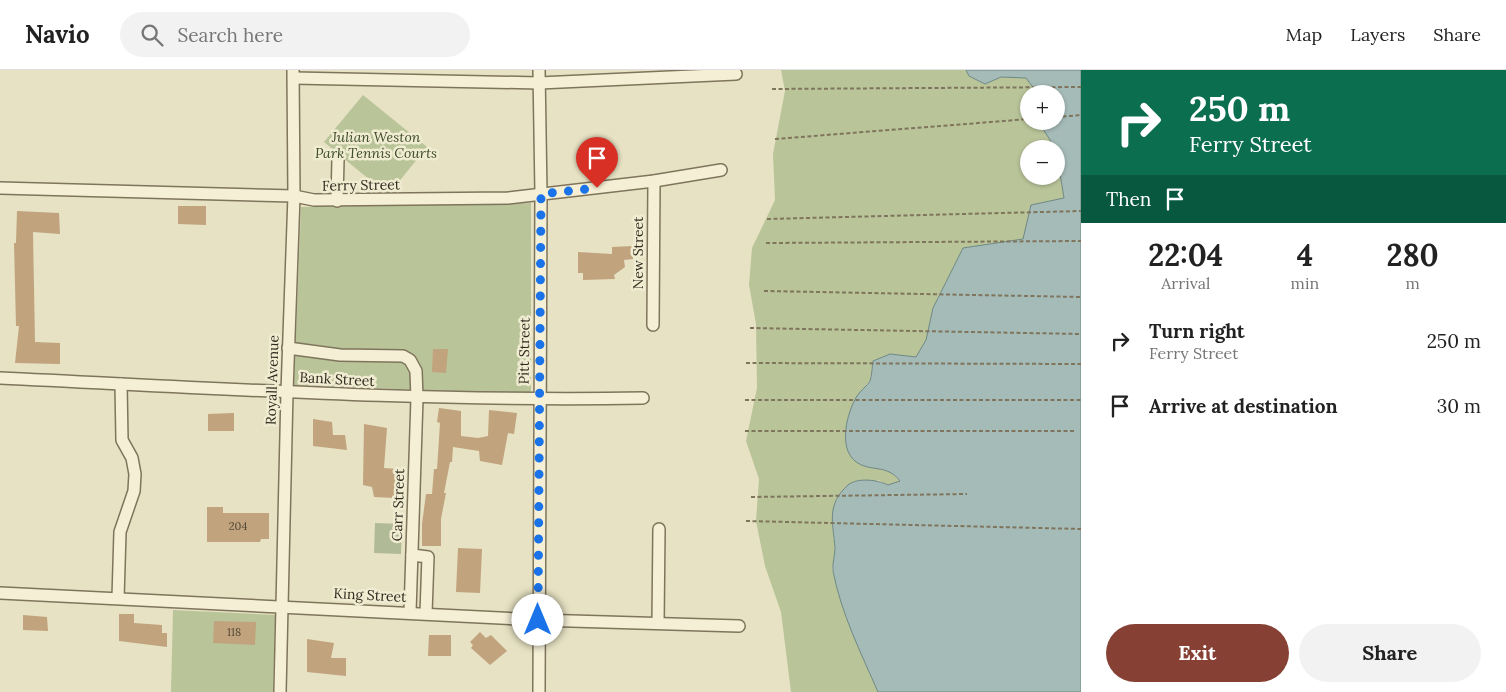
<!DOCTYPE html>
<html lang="en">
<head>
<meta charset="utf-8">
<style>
	body { margin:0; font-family:Lora,serif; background:#f2f2f2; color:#222; height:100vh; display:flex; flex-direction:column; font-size:19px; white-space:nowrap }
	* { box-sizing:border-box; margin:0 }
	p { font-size:16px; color:#767676 }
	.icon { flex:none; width:28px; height:28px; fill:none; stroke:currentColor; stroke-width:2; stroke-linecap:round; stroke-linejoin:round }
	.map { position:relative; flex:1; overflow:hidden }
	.side { display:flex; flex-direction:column; background:#fff; width:425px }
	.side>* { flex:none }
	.guide { background:#0b6e4f; color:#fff; overflow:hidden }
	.buttons { position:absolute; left:1020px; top:15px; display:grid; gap:10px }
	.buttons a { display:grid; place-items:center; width:45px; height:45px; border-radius:50%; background:#fff; box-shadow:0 1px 4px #0004; font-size:25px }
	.pin { position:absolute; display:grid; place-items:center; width:42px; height:42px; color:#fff; margin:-51px -21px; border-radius:50% 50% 50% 0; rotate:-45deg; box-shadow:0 0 5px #0007 }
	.pin .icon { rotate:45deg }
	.me { position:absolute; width:55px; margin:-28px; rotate:0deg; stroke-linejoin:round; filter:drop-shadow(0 0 4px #0008) }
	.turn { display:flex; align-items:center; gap:18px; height:105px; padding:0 25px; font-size:22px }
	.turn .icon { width:65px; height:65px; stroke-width:2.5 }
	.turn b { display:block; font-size:35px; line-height:42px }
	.then { display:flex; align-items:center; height:48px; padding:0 25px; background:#0003; gap:10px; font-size:19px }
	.eta { display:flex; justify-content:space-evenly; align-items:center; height:85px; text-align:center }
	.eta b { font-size:30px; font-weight:700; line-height:35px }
	.button { display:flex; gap:10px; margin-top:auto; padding:10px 25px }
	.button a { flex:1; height:58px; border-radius:30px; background:#864034; color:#fff; font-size:20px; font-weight:700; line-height:58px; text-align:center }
	.button a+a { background:#f2f2f2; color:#222 }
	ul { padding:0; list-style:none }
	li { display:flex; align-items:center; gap:15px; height:65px; padding:0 25px }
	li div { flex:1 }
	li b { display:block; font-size:19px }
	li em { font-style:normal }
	header { display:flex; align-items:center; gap:30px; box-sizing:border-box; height:70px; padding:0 25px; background:#fff; border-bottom:1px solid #e0e0e0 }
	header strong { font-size:24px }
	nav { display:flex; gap:28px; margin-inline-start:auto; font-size:18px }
	.search { width:350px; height:45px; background:#f2f2f2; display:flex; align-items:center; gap:12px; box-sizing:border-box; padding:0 18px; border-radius:28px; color:#767676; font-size:19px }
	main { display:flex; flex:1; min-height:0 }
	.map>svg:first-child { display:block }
	.green { fill:#b9c499 }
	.cemetery { fill:#b1ba97 }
	.water { fill:#a5bbb8; stroke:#6d8885 }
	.building { fill:#c1a37e }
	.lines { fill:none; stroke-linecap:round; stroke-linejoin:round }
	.minor-casing { stroke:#7f745c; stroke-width:14 }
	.path { stroke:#7f745c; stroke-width:2; stroke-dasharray:4 2.5; stroke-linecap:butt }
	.minor { stroke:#f4efd5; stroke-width:11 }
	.route { stroke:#1a73e8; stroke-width:9; stroke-dasharray:0 16.2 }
	.labels { text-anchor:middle; stroke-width:5; stroke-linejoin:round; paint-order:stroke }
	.number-label { font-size:11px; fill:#554836 }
	.park-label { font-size:14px; font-style:italic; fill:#3d4b28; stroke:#f0ecd2 }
	.street-label { font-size:14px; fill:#312a1e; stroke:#f0ecd2 }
</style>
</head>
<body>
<header>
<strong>Navio</strong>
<div class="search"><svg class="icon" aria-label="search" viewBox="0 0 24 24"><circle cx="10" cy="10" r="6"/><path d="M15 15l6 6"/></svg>Search here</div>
<nav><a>Map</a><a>Layers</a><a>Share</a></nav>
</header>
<main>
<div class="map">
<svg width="1081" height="622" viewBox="0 0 1081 622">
	<rect width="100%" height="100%" fill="#e7e2c3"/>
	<!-- green -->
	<g class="green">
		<polygon points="781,0 966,0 969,6 985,14 1001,7 1026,8 1038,24 1029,24 1029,51 1040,51 1056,79 1029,79 1029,106 1056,106 1056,82 1064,128 1031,135 1024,169 963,178 933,238 926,270 916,287 890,284 873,291 870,310 857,327 867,396 888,400 900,411 888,415 878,410 832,450 835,481 832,499 844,541 878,622 791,622 781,542 765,496 756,451 759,409 746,371 757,318 756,254 749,215 752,178 775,130 773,84 785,21"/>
		<polygon points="363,25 427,77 388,125 324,72"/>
		<polygon points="531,133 531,324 294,315 301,137"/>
		<polygon points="173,540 275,545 273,622 171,622"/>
	</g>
	<!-- cemetery -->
	<polygon class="cemetery" points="375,453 402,454 401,484 374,483"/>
	<!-- water -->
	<path class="water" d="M966,0H1081V622H878C861,583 841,543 833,501C832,493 835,486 835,478C833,452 826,435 848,415C858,407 878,410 888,415L900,411C886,393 870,403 855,391C838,377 847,342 857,326C861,320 867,316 870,311C872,305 872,297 873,291L890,284L916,287L926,270L933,238L963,178L1023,169L1031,135L1064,128L1056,79L1039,53L1056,51V24H1038L1026,8L1001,7L985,14L969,6Z"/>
	<!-- building -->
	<g class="building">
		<polygon points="178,136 206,136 206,155 178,154"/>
		<polygon points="17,141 59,143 60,164 33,162 35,272 60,273 60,294 15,293 19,256 16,256 14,173 16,173"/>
		<polygon points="633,176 633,189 624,190 625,197 614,205 615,209 583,210 583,203 578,203 578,182 612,184 612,177"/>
		<polygon points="433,279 448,279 446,303 432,302"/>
		<polygon points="439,338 461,341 461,366 478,368 488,366 489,340 517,343 514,364 508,363 502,395 480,391 479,381 453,377 452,392 450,392 444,423 446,423 441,449 441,476 422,476 422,454 426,424 432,424 434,399 437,399 440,353 437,352"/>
		<polygon points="234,343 234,361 208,361 208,344"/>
		<polygon points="313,349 332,352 333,365 345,365 347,380 313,376"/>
		<polygon points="364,354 387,358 384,398 396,399 395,428 374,427 372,417 363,415"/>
		<polygon points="207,437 223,437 223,443 269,443 269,469 261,469 260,472 207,472"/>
		<polygon points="458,478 482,479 480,523 456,522"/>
		<polygon points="119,544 134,544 134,553 162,555 162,563 167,563 167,577 119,571"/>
		<polygon points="23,545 47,547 48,561 23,560"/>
		<polygon points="214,551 256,552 255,575 213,573"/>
		<polygon points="480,562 486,568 491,565 507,581 490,595 471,578 473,575 470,572"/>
		<polygon points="429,565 451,565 451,586 428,586"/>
		<polygon points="307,569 334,573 331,588 346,588 346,606 307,602"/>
	</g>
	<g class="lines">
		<!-- minor casing -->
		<g class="minor-casing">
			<g id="minor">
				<polyline points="294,8 539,13 736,4"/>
				<polyline points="0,118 294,126 314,130 508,128 654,111 721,100"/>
				<polyline points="337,131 338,89"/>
				<polyline points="653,255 654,111"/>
				<polyline points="288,278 340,285 403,286 410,290 416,301 417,328 410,542"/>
				<path d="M0,308C214,318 428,332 643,328"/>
				<polyline points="412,485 428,487 426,543"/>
				<polyline points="0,523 538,550 739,556"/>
				<polyline points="118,528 120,462 134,421 135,404 132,388 122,370 121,314"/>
				<polyline points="658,553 659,459"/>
				<polyline points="280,622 287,322 294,126 293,0"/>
				<polyline points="539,622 541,124 539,0"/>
			</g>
		</g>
		<!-- path -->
		<g class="path">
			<polyline points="772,19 1081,17"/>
			<polyline points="1056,47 1081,45"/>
			<polyline points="775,69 1029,49"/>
			<polyline points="767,149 1081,141"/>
			<polyline points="766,173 1081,171"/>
			<polyline points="764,221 1081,227"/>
			<polyline points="750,258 1081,264"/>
			<polyline points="746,293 1081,294"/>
			<polyline points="745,330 1081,330"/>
			<polyline points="745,361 1074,361"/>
			<polyline points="751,427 967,424"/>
			<polyline points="746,451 1081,459"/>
		</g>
		<!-- minor -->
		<use href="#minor" class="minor"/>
	</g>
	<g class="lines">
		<!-- route -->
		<polyline class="route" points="538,550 541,124 597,118"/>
	</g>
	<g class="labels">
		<!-- number labels -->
		<g class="number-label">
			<text x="238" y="460">204</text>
			<text x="234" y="566">118</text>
		</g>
		<!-- park labels -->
		<g class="park-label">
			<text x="376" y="72">Julian Weston<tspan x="376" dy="16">Park Tennis Courts</tspan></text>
		</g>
		<!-- street labels -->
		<g class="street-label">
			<text transform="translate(361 115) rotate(-1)" y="5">Ferry Street</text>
			<text transform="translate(638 183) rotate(-90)" y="5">New Street</text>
			<text transform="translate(524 281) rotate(-89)" y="5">Pitt Street</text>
			<text transform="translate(337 309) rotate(3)" y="5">Bank Street</text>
			<text transform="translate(272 310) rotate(-88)" y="5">Royall Avenue</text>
			<text transform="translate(398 435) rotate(-88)" y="5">Carr Street</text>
			<text transform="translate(370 525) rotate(3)" y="5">King Street</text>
		</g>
	</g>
</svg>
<div class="buttons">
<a>+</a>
<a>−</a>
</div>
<div class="pin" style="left:597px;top:118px;background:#d93025"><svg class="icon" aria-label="arrive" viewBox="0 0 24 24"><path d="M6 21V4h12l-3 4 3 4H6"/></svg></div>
<svg class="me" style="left:538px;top:550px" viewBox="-20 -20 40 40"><circle r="19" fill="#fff"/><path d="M0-13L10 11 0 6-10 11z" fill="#1a73e8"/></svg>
</div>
<section class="side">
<div class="guide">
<div class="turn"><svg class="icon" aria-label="right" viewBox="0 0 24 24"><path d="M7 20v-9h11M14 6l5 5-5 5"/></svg><div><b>250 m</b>Ferry Street</div></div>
<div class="then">Then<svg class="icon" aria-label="arrive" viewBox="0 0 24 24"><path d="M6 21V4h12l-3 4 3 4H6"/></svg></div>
</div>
<div class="eta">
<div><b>22:04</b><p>Arrival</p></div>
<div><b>4</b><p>min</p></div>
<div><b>280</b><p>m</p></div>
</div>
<ul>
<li><svg class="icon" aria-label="right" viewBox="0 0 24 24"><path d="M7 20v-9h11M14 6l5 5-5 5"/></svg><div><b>Turn right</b><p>Ferry Street</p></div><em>250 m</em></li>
<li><svg class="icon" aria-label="arrive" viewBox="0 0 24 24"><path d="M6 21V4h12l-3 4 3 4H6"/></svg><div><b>Arrive at destination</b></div><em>30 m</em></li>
</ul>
<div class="button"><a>Exit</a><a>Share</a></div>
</section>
</main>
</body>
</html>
